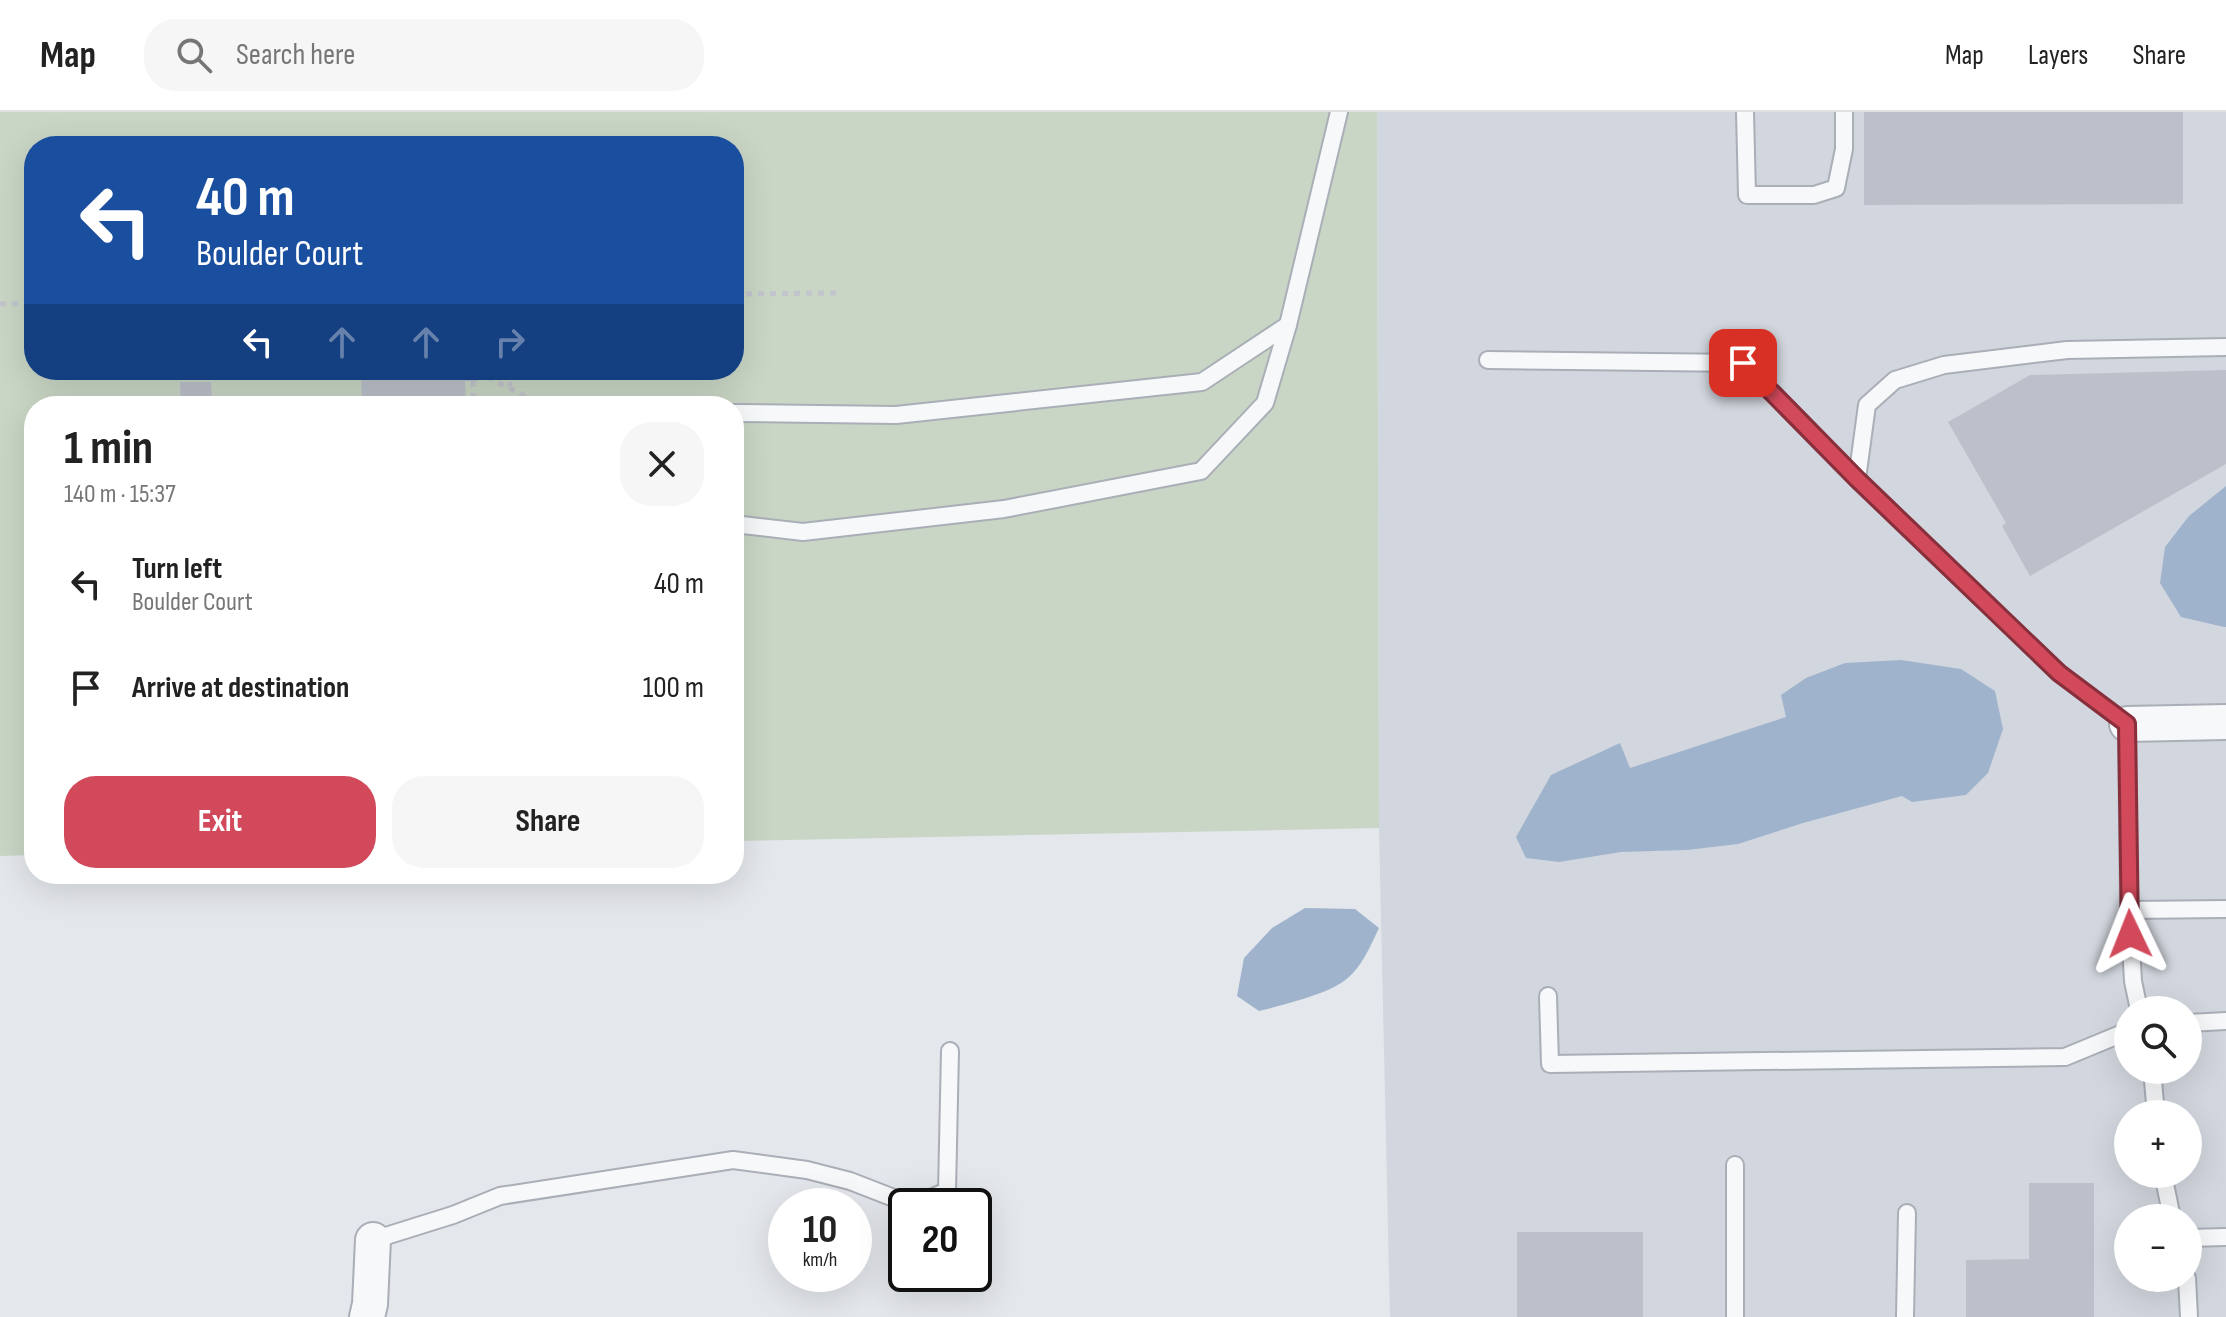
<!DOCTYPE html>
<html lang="en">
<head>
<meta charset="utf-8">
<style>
	body { margin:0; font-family:"Sofia Sans Condensed",sans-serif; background:#f6f6f6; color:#222; height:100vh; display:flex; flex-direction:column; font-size:30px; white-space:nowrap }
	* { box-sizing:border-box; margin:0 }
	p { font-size:26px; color:#767676 }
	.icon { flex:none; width:44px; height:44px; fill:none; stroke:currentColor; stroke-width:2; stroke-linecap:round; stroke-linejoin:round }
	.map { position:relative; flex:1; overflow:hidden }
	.side { position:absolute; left:24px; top:284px; width:720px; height:488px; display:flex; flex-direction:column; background:#fff; border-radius:32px; box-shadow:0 8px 32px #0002 }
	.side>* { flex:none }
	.hud { position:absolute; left:24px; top:24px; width:720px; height:244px; border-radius:32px; box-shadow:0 8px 32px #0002; background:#1a4fa0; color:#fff; overflow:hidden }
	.buttons { position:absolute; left:2114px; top:884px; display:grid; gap:16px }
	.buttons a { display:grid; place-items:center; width:88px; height:88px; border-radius:50%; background:#fff; box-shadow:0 8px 32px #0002; font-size:40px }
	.speed { position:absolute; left:768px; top:1076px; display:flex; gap:16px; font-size:40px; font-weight:700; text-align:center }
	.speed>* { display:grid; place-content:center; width:104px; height:104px; border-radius:50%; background:#fff; box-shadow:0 8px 32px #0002; line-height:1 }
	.speed small { font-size:20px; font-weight:400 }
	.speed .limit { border:4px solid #111; border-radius:12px; background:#fff; color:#111 }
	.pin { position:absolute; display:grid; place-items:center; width:68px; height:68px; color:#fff; margin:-34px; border-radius:16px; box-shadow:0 4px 12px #0006 }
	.me { position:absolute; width:88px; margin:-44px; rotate:358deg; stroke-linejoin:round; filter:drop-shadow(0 0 6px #0008) }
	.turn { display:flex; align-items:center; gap:28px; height:168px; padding:0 40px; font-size:36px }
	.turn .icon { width:104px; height:104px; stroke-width:2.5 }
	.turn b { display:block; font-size:56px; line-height:68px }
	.lanes { display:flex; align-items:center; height:76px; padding:0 40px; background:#0003; justify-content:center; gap:40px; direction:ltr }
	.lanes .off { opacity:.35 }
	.round { display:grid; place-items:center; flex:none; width:84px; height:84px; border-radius:32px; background:#f6f6f6 }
	.head { display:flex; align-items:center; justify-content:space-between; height:136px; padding:0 40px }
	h1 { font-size:48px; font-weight:700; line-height:60px }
	.action { display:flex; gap:16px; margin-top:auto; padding:16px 40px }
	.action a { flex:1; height:92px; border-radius:32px; background:#d1495b; color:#fff; font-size:32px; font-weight:700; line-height:92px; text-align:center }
	.action a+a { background:#f6f6f6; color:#222 }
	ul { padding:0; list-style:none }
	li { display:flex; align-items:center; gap:24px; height:104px; padding:0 40px }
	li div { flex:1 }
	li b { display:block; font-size:30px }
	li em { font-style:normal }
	header { display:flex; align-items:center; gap:48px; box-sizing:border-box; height:112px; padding:0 40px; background:#fff; border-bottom:2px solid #e0e0e0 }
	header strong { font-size:38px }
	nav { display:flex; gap:44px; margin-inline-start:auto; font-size:28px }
	.search { width:560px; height:72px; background:#f6f6f6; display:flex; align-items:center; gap:20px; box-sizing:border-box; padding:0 28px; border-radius:32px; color:#767676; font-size:30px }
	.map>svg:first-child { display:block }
	.built { fill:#d2d6de; fill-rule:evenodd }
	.green { fill:#c9d6c5; fill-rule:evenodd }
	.water { fill:#9fb4cc }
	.building { fill:#bbc0ca }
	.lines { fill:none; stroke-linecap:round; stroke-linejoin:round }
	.service-casing { stroke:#a9aeb7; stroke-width:20 }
	.minor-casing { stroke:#a9aeb7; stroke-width:38 }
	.path { stroke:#c2c5cb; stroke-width:5; stroke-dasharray:6 6; stroke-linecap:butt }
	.service { stroke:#f7f8fa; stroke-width:16 }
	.minor { stroke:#f7f8fa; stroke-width:34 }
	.route-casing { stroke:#882f3b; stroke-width:20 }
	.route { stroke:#d1495b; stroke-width:14 }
</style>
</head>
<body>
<header>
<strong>Map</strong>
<div class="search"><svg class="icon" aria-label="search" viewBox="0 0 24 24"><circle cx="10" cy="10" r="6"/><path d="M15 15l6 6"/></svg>Search here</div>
<nav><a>Map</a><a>Layers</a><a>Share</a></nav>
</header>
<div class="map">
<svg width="2226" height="1205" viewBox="0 0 2226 1205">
	<rect width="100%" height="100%" fill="#e4e7ec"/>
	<!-- built -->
	<path class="built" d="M1377,0H2226V1205H1390L1379,716ZM2128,898H2188V958H2128ZM2128,1002H2188V1062H2128ZM2128,1106H2188V1166H2128Z"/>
	<!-- green -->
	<path class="green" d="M0,0H1377L1379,716L734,729V294H34V743L0,744ZM34,34H734V258H34Z"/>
	<!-- water -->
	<g class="water">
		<polygon points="2226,374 2226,515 2224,515 2181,505 2160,471 2165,435 2189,404"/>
		<polygon points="1901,548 1961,557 1995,579 2003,617 1988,661 1966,683 1912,690 1902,684 1803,711 1738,732 1687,738 1621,740 1559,750 1526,746 1516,725 1551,663 1620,631 1630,656 1786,605 1781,583 1806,566 1845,551"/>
		<path d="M1305,796L1355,797L1379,816C1370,835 1361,857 1344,869C1325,883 1282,893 1259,899L1237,884L1244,846L1272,816Z"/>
	</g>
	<!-- building -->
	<g class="building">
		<polygon points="1864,0 2183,0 2183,92 1864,93"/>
		<polygon points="361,258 477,258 478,269 465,269 466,294 362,294"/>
		<polygon points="2226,258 2226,352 2030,464 2002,414 2006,411 1948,310 2030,263"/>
		<polygon points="180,270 211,270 212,294 181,294"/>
		<polygon points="2029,1071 2094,1071 2094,1205 1966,1205 1966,1148 2029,1147"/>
		<rect x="1517" y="1120" width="126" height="85"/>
	</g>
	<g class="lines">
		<!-- service casing -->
		<g class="service-casing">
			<g id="service">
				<polyline points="1745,0 1747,83 1814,83 1836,76 1844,37 1844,0"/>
				<polyline points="1488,248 1743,251 1857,367 2059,561 2127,612 2129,798 2133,869 2139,898"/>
				<polyline points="734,301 896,303 1202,270 1288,213"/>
				<polyline points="1857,367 1867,293 1895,268 1944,253 2067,238 2226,235"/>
				<polyline points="734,412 803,420 1004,397 1201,359 1265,291 1288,213 1339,0"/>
				<polyline points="2129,798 2226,797"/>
				<polyline points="1548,884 1550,952 2065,945 2128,919"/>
				<polyline points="2188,911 2226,909"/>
				<polyline points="2152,958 2156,1002"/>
				<polyline points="1735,1053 1735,1205"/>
				<polyline points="2163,1062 2172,1106"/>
				<polyline points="2188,1126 2226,1125"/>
				<polyline points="373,1128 453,1103 500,1084 733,1048 807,1058 850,1069 899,1088 926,1088 947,1079 950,939"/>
				<polyline points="2187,1166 2189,1205"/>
				<polyline points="1905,1205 1907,1101"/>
			</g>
		</g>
		<!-- minor casing -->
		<g class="minor-casing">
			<g id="minor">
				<polyline points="2127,612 2226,610"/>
				<polyline points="367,1205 370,1192 373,1128"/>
			</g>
		</g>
		<!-- path -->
		<g class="path">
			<polyline points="734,182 836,181"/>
			<polyline points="0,192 34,191"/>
			<polyline points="509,258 510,274"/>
			<polyline points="477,260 545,294"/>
			<polyline points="473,269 473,294"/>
			<polyline points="407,293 407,294"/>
		</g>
		<!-- service -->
		<use href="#service" class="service"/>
		<!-- minor -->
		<use href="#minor" class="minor"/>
	</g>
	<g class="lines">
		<!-- route casing -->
		<g class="route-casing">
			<polyline id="route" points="1743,251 1857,367 2059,561 2127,612 2130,822"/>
		</g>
		<!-- route -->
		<use href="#route" class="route"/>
	</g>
</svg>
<div class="buttons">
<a><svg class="icon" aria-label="search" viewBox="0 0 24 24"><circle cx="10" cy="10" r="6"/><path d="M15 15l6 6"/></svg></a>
<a>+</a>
<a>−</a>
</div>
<div class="speed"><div>10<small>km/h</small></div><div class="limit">20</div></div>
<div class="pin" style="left:1743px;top:251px;background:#d93025"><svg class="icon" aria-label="arrive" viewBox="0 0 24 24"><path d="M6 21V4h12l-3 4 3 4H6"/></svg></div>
<svg class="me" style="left:2130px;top:822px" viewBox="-20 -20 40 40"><path d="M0-17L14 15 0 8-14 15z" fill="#d1495b" stroke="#fff" stroke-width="4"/></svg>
<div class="hud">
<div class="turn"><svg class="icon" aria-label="left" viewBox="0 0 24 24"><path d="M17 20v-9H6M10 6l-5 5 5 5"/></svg><div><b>40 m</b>Boulder Court</div></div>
<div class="lanes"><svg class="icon" aria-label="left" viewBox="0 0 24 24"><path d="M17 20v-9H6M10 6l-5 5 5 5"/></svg><svg class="icon off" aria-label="ahead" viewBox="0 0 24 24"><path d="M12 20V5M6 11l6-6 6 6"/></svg><svg class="icon off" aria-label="ahead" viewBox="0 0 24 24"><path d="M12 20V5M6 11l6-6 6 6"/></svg><svg class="icon off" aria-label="right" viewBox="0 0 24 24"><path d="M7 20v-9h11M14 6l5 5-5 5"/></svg></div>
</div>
<section class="side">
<div class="head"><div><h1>1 min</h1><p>140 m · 15:37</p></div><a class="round"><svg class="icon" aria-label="close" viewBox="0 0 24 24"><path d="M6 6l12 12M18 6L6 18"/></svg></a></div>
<ul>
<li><svg class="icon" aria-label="left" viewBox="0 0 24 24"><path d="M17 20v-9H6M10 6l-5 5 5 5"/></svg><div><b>Turn left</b><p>Boulder Court</p></div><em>40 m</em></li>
<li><svg class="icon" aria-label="arrive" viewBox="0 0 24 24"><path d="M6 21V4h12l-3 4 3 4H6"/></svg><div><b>Arrive at destination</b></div><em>100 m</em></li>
</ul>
<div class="action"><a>Exit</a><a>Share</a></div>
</section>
</div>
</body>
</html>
